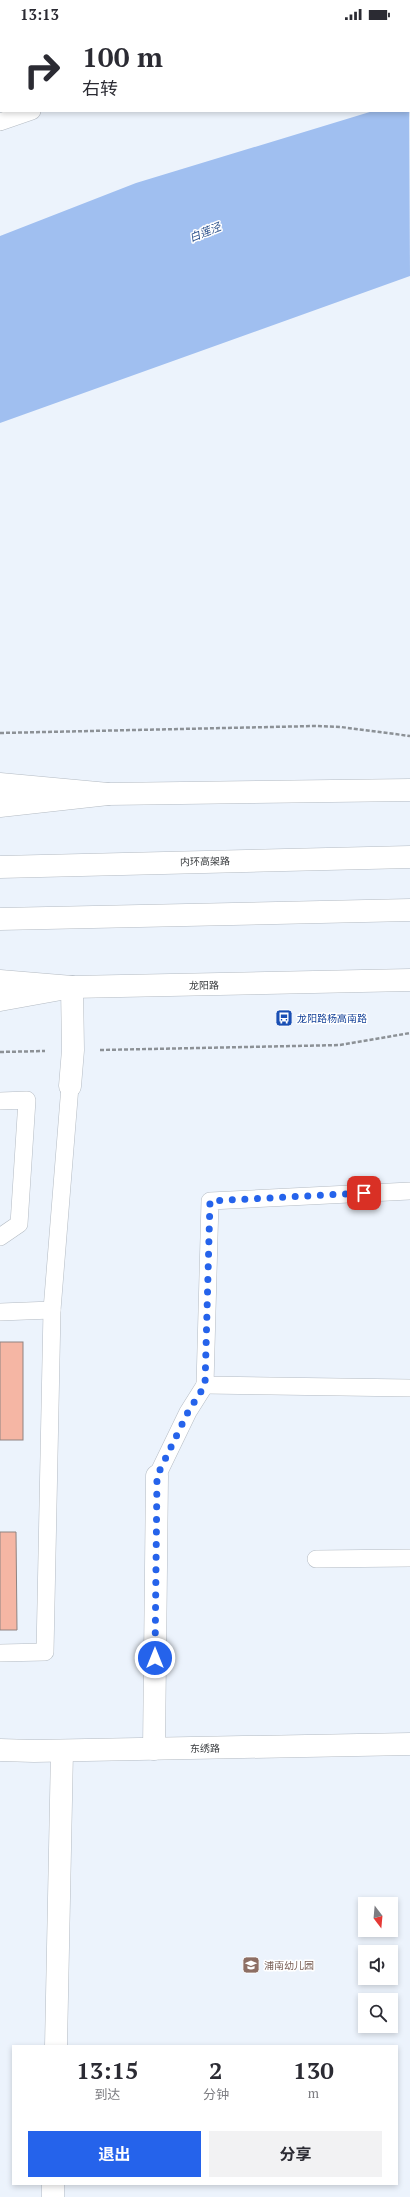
<!DOCTYPE html>
<html lang="zh">
<head>
<meta charset="utf-8">
<style>
	body { margin:0; font-family:"PT Serif","Noto Sans SC",serif; background:#f2f2f3; color:#2b2b33; height:100vh; display:flex; flex-direction:column; font-size:15px; white-space:nowrap }
	* { box-sizing:border-box; margin:0 }
	p { font-size:13px; color:#7c7c81 }
	.icon { flex:none; width:22px; height:22px; fill:none; stroke:currentColor; stroke-width:2; stroke-linecap:round; stroke-linejoin:round }
	.map { position:relative; flex:1; overflow:hidden }
	.sheet { position:absolute; left:12px; top:2017px; width:386px; height:140px; display:flex; flex-direction:column; background:#fff; border-radius:0px; box-shadow:0 2px 6px #0003 }
	.sheet>* { flex:none }
	.guide { position:absolute; left:0px; top:0px; width:410px; height:84px; box-shadow:0 2px 6px #0003; background:#fff; color:#2b2b33; overflow:hidden }
	.needle { width:26px; rotate:164deg }
	.controls { position:absolute; left:358px; top:1869px; display:grid; gap:8px }
	.controls a { display:grid; place-items:center; width:40px; height:40px; border-radius:0px; background:#fff; box-shadow:0 2px 6px #0003; font-size:20px }
	.pin { position:absolute; display:grid; place-items:center; width:34px; height:34px; color:#fff; margin:-17px; border-radius:8px; box-shadow:0 2px 6px #0006 }
	.me { position:absolute; width:44px; margin:-22px; rotate:0deg; stroke-linejoin:round; filter:drop-shadow(0 0 3px #0008) }
	.turn { display:flex; align-items:center; gap:14px; height:84px; padding:0 16px; font-size:18px }
	.turn .icon { width:52px; height:52px; stroke-width:2.5 }
	.turn b { display:block; font-size:28px; line-height:34px }
	.eta { display:flex; justify-content:space-evenly; align-items:center; height:68px; text-align:center }
	.eta b { font-size:24px; font-weight:700; line-height:28px }
	.button { display:flex; gap:8px; margin-top:auto; padding:8px 16px }
	.button a { flex:1; height:46px; border-radius:0px; background:#2563eb; color:#fff; font-size:16px; font-weight:700; line-height:46px; text-align:center }
	.button a+a { background:#f2f2f3; color:#2b2b33 }
	.status { display:flex; justify-content:space-between; align-items:center; height:28px; padding:0 20px; background:#fff; direction:ltr }
	.status svg { height:11px; fill:currentColor }
	.map>svg:first-child { display:block }
	.water { fill:#a0bff0 }
	.building { fill:#f5b6a4; stroke:#8f8481 }
	.lines { fill:none; stroke-linecap:round; stroke-linejoin:round }
	.lane-casing { stroke:#b4bbc3; stroke-width:18 }
	.street-casing { stroke:#b4bbc3; stroke-width:23 }
	.primary-casing { stroke:#b4bbc3; stroke-width:23 }
	.highway-casing { stroke:#b4bbc3; stroke-width:23 }
	.path { stroke:#8c9196; stroke-width:2.5; stroke-dasharray:4 2; stroke-linecap:butt }
	.lane { stroke:#fff; stroke-width:17 }
	.street { stroke:#fff; stroke-width:22 }
	.primary { stroke:#fff; stroke-width:22 }
	.highway { stroke:#fff; stroke-width:22 }
	.route { stroke:#2563eb; stroke-width:7; stroke-dasharray:0 12.6 }
	.labels { text-anchor:middle; stroke-width:3; stroke-linejoin:round; paint-order:stroke }
	.street-label { font-size:10px; fill:#373a3d; stroke:#fff }
	.transit-label { font-size:10px; fill:#164399; stroke:#fff; text-anchor:start }
	.education-label { font-size:10px; fill:#785e54; stroke:#fff; text-anchor:start }
	.water-label { font-size:11px; font-style:italic; fill:#2c518c; stroke:#fff }
</style>
</head>
<body>
<div class="status"><b>13:13</b><svg viewBox="0 0 49 12"><path d="M0 12V9h3v3zM5 12V6h3v6zM10 12V3h3v9zM15 12V0h3v12zM26 1h20v11H26zM47 4h2v5h-2z"/></svg></div>
<div class="map">
<svg width="410" height="2169" viewBox="0 0 410 2169">
	<rect width="100%" height="100%" fill="#ecf3fc"/>
	<!-- water -->
	<polygon class="water" points="409,71 410,248 0,395 0,208 136,155 373,83 409,83"/>
	<!-- building -->
	<g class="building">
		<rect x="0" y="1314" width="23" height="98"/>
		<polygon points="0,1504 16,1504 17,1602 0,1602"/>
	</g>
	<g class="lines">
		<!-- lane casing -->
		<g class="lane-casing">
			<g id="lane">
				<polyline points="162,0 163,1"/>
				<polyline points="241,1 243,0"/>
				<polyline points="0,94 32,83"/>
				<polyline points="0,1073 27,1072 19,1196 0,1209"/>
				<polyline points="410,1163 210,1173 205,1357 410,1360"/>
				<polyline points="0,1284 52,1282"/>
				<polyline points="157,1448 188,1384 205,1357"/>
				<polyline points="316,1531 410,1530"/>
				<polyline points="0,1625 45,1624 52,1282 70,1058"/>
			</g>
		</g>
		<!-- street casing -->
		<g class="street-casing">
			<g id="street">
				<polyline points="70,1058 73,1022 72,959"/>
				<polyline points="154,1721 157,1448"/>
				<polyline points="0,1722 34,1723 410,1716"/>
				<polyline points="56,2018 62,1723"/>
				<polyline points="53,2169 53,2156"/>
			</g>
		</g>
		<!-- primary casing -->
		<g class="primary-casing">
			<g id="primary">
				<polyline points="0,756 108,766 410,762"/>
				<polyline points="0,972 72,959 410,952"/>
			</g>
		</g>
		<!-- highway casing -->
		<g class="highway-casing">
			<g id="highway">
				<polyline points="0,778 108,766"/>
				<polyline points="0,839 410,829"/>
				<polyline points="0,891 410,882"/>
				<polyline points="0,953 72,959"/>
			</g>
		</g>
		<!-- path -->
		<g class="path">
			<polyline points="0,705 315,698 341,699 410,708"/>
			<polyline points="100,1022 340,1017 410,1005"/>
			<polyline points="0,1024 45,1023"/>
		</g>
		<!-- lane -->
		<use href="#lane" class="lane"/>
		<!-- street -->
		<use href="#street" class="street"/>
		<!-- primary -->
		<use href="#primary" class="primary"/>
		<!-- highway -->
		<use href="#highway" class="highway"/>
	</g>
	<g class="lines">
		<!-- route -->
		<polyline class="route" points="155,1630 157,1448 188,1384 205,1357 210,1173 364,1165"/>
	</g>
	<!-- icons -->
	<defs>
		<g id="bus-square" transform="scale(0.9)"><rect x="-9" y="-9" width="18" height="18" rx="4" fill="#1a4fb4" stroke="#fff"/><path d="M-5-6H5V4H4V6H2V4H-2V6H-4V4H-5ZM-3.5-4V0h7V-4ZM-3.5 1.2v1.5H-2V1.2ZM2 1.2v1.5H3.5V1.2Z" fill="#fff"/></g>
		<g id="school-square" transform="scale(0.9)"><rect x="-9" y="-9" width="18" height="18" rx="4" fill="#8d6e63" stroke="#fff"/><path d="M0-5L7-2L0 1L-7-2ZM-4 1L0 2.5L4 1V4Q0 6-4 4Z" fill="#fff"/></g>
	</defs>
	<g fill-rule="evenodd">
		<use href="#bus-square" x="284" y="990"/>
		<use href="#school-square" x="251" y="1937"/>
	</g>
	<g class="labels">
		<!-- street labels -->
		<g class="street-label">
			<text transform="translate(205 833) rotate(-1)" y="4">内环高架路</text>
			<text transform="translate(204 957) rotate(-1)" y="4">龙阳路</text>
			<text transform="translate(205 1720) rotate(-1)" y="4">东绣路</text>
		</g>
		<!-- transit labels -->
		<g class="transit-label">
			<text x="297" y="994">龙阳路杨高南路</text>
		</g>
		<!-- education labels -->
		<g class="education-label">
			<text x="264" y="1941">浦南幼儿园</text>
		</g>
		<!-- water labels -->
		<g class="water-label">
			<text transform="translate(205 204) rotate(-22)" y="4">白莲泾</text>
		</g>
	</g>
</svg>
<div class="controls">
<a><svg class="needle" viewBox="-14 -14 28 28"><path d="M0-13l5 13h-10z" fill="#e53935"/><path d="M0 13l5-13h-10z" fill="#7c7c81"/></svg></a>
<a><svg class="icon" aria-label="sound" viewBox="0 0 24 24"><path d="M4 9h4l5-4v14l-5-4H4zM17 9q2 3 0 6"/></svg></a>
<a><svg class="icon" aria-label="search" viewBox="0 0 24 24"><circle cx="10" cy="10" r="6"/><path d="M15 15l6 6"/></svg></a>
</div>
<div class="pin" style="left:364px;top:1165px;background:#d93025"><svg class="icon" aria-label="arrive" viewBox="0 0 24 24"><path d="M6 21V4h12l-3 4 3 4H6"/></svg></div>
<svg class="me" style="left:155px;top:1630px" viewBox="-20 -20 40 40"><circle r="17" fill="#2563eb" stroke="#fff" stroke-width="3"/><path d="M0-11L8 9 0 5-8 9z" fill="#fff"/></svg>
<div class="guide">
<div class="turn"><svg class="icon" aria-label="right" viewBox="0 0 24 24"><path d="M7 20v-9h11M14 6l5 5-5 5"/></svg><div><b>100 m</b>右转</div></div>
</div>
<section class="sheet">
<div class="eta">
<div><b>13:15</b><p>到达</p></div>
<div><b>2</b><p>分钟</p></div>
<div><b>130</b><p>m</p></div>
</div>
<div class="button"><a>退出</a><a>分享</a></div>
</section>
</div>
</body>
</html>
